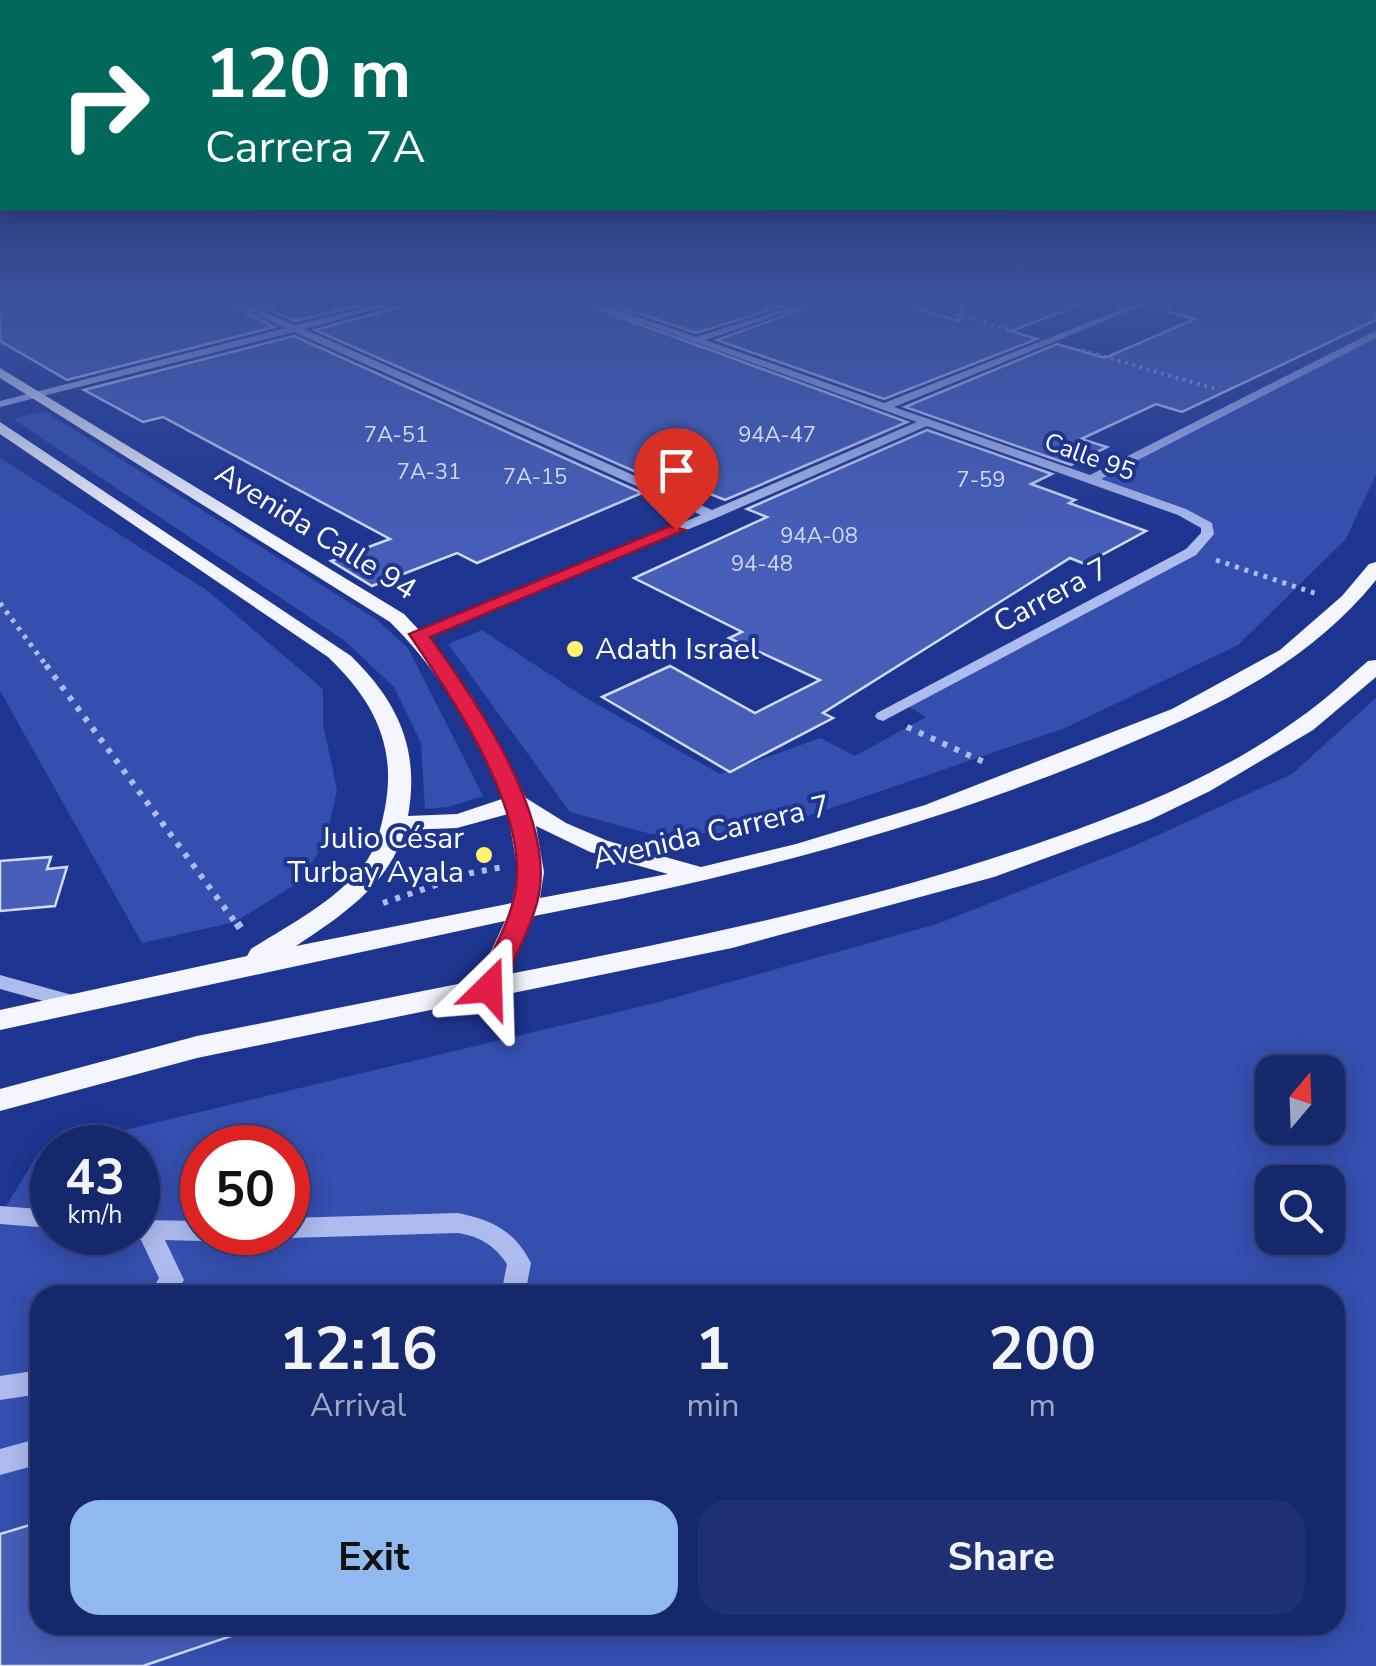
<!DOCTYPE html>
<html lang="en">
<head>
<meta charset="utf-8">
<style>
	body { margin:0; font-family:"Nunito Sans",sans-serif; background:#1f3072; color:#f1f3f6; height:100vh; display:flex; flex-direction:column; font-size:38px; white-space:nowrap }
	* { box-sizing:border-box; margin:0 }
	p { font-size:32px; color:#9ea6c2 }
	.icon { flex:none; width:55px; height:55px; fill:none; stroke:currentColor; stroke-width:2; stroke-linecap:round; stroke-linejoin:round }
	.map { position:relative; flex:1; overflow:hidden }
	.side { position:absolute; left:30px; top:1285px; width:1315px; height:350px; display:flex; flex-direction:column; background:#16286c; border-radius:30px; box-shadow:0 5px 25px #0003,0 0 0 2px #35447f }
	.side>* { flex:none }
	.guide { position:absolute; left:0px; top:0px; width:1378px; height:210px; box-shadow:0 5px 25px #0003,0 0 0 2px #35447f; background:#00695c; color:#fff; overflow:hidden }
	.needle { width:65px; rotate:19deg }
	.controls { position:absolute; left:1255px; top:1055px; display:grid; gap:20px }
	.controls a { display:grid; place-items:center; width:90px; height:90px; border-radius:20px; background:#16286c; box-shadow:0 5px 25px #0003,0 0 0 2px #35447f; font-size:50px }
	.speed { position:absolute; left:30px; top:1125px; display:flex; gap:20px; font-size:50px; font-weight:700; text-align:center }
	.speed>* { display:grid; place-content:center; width:130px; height:130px; border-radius:50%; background:#16286c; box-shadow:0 5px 25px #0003,0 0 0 2px #35447f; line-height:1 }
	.speed small { font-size:25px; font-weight:400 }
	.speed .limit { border:15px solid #d22; background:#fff; color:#111 }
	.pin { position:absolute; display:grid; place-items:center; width:85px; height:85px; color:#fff; margin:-102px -42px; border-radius:50% 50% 50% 0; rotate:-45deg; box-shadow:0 0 10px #0007 }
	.pin .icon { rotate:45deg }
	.me { position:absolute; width:110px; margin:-55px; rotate:22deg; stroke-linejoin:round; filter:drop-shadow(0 0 8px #0008) }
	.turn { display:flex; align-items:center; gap:35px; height:210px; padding:0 40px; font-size:45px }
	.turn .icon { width:130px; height:130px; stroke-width:2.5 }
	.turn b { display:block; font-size:70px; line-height:85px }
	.eta { display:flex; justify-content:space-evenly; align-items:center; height:170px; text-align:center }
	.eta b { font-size:60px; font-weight:700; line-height:70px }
	.button { display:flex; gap:20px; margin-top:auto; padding:20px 40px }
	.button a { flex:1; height:115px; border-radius:30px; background:#90b9f0; color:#111; font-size:40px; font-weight:700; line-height:115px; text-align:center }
	.button a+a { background:#1f3072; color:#f1f3f6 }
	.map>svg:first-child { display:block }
	.green { fill:#354faf; fill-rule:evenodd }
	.building { fill:#465eb8; stroke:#d3dbfa; stroke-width:2.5 }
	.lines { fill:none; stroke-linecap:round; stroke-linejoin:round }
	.path-far3 { stroke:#adbbee; stroke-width:4; stroke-dasharray:2.5 5; stroke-linecap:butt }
	.path-far2 { stroke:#adbbee; stroke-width:5; stroke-dasharray:4 6; stroke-linecap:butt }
	.path-far1 { stroke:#adbbee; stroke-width:6; stroke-dasharray:5 8; stroke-linecap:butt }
	.path { stroke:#adbbee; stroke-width:8; stroke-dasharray:6 9; stroke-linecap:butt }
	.minor { fill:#adbbee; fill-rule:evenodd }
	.major { fill:#f4f5ff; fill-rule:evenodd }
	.route { fill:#e11d48; stroke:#92132f; stroke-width:2.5 }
	.poi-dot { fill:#fdf46c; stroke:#1d3590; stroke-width:4 }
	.labels { text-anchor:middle; stroke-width:8; stroke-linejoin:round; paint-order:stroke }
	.far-number-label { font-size:22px; fill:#d1d7ed }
	.far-street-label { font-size:25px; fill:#fff; stroke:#1d3590 }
	.street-label { font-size:30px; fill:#fff; stroke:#1d3590 }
	.poi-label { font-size:30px; fill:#fff; stroke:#1d3590; text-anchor:start }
</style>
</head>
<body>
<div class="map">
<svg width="1376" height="1666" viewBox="0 0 1376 1666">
	<rect width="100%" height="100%" fill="#1d3590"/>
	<!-- green -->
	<g class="green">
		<polygon points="1376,334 1376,474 1346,539 1238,645 1065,728 802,818 722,833 651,834 570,812 448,644 482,630 581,695 720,774 820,738 855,756 926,717 904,704 1191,552 1207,526 1090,480"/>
		<polygon points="44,411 376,619 408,648 483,796 448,807 425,809 421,743 394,687 345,641 13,419"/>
		<polygon points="0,458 208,591 323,689 323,724 337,790 325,844 296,884 235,922 142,943 0,691"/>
		<path d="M1376,698V1666H0V1216L40,1151L52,1148V1232H138V1148L54,1147L655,1003L937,924L1134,846L1292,774ZM1272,1072H1328V1128H1272ZM202,1148H288V1232H202ZM1272,1182H1328V1238H1272ZM40,1295H1335V1625H40Z"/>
	</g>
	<!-- building -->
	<g class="building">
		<polygon points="0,302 228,302 274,327 67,380 0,341"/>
		<polygon points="250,302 375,302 295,321"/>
		<polygon points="406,302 579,302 907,422 725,500 675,480 663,484 315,330 403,306"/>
		<polygon points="605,302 795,302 696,333"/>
		<polygon points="822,302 894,302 959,321 962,302 1082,304 1011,331 1037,339 884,399 717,340"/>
		<polygon points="1169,302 1376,302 1376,320 1182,412 1156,404 1081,439 1107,447 1071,465 905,407 1057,344 1105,358 1195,319 1168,312"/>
		<polygon points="294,336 642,493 477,563 457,553 372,586 331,561 390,539 163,417 143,422 84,390"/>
		<polygon points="927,430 1052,474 1031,484 1075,500 1069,503 1146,531 1085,564 1070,558 823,713 833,718 730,772 602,697 670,666 755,713 820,680 729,638 742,632 634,578 767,517 747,509"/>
		<polygon points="51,857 47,869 67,867 55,906 0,911 0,861"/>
		<polygon points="40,1522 40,1625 248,1625 249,1630 143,1666 0,1666 0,1534"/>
	</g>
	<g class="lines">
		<!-- path-far3 -->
		<g class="path-far3">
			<polyline points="912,302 1017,332"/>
			<polyline points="1082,350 1219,390"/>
		</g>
		<!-- path-far2 -->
		<g class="path-far2">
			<polyline points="1216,560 1317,594"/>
			<polyline points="0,603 48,668"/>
		</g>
		<!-- path-far1 -->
		<g class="path-far1">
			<polyline points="46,665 238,926"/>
			<polyline points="907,727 986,763"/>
			<polyline points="383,903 471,873 503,867"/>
		</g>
		<!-- path -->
		<polyline class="path" points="237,923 243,932"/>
		<!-- minor -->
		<g class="minor">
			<polygon points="231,302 242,302 295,325 389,302 402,302 304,329 712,510 917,422 583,302 595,302 696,337 806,302 818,302 705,340 884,403 1140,302 1151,302 894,407 1090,475 1373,332 1376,331 1376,338 1101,479 1186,509 1212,523 1214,534 1196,555 883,721 877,719 875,716 877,713 1186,549 1201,533 1201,528 1178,515 927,426 716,518 419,639 414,638 414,632 701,515 294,332 0,407 0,401 285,328"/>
			<polygon points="0,975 83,998 86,1003 83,1008 76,1010 0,989"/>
			<polygon points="0,1206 52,1210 52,1228 0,1224"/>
			<path d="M458,1213C492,1220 515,1231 531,1263L525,1295H501L507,1264C494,1245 481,1237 458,1233L288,1238L279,1232H288V1218Z"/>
			<polygon points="138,1220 202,1221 202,1232 213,1232 210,1238 202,1241 165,1240 184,1280 175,1295 149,1295 159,1278 141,1240 130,1237 127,1232 138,1232"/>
			<polygon points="40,1370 40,1394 0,1400 0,1376"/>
			<polygon points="40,1438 40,1464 0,1475 0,1449"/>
		</g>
		<!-- major -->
		<path class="major" d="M0,368L404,614L447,660L473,698L526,798L566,823L608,841L701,867L796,844L925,805L1172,709L1280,650L1342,596L1369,564L1376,562V580C1302,672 1196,716 1090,760C909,833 725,880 534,916L509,974C693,938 876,901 1053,838C1138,808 1224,773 1298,719C1323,702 1345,681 1368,661L1376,660V677L1313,730L1210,791L1150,820L994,877L732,948L197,1058L0,1111V1089L197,1036L478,980L505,921L0,1030V1010L247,956L251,949C289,925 334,902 363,866C376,850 381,828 385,808C397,745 373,700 328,657L0,434V422L351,656C398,702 420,749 408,816L457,814L502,799C476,734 440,671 390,622L0,378ZM508,814L518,872L512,903L296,946C341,916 389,885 405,830L457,828ZM536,826L590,852L668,874L540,898L544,872Z"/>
	</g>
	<!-- sky -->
	<linearGradient id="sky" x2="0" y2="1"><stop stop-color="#101d4f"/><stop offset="0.56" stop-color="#3a519c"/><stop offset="1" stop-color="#3a519c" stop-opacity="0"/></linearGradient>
	<rect width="1376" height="535" fill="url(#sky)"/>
	<!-- route -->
	<path class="route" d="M670,526L685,530L430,637C475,699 549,808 540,887C537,917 513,959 502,988L498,995H480L476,988C489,957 512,920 516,887C527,808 453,698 409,634Z"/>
	<!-- markers -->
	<g class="poi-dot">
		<circle cx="575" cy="649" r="10"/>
		<circle cx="484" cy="855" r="10"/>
	</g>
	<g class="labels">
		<!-- far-number labels -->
		<g class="far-number-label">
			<text x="396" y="442">7A-51</text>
			<text x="777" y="442">94A-47</text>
			<text x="429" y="479">7A-31</text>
			<text x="535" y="484">7A-15</text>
			<text x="981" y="487">7-59</text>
			<text x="819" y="543">94A-08</text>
			<text x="762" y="571">94-48</text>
		</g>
		<!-- far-street labels -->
		<g class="far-street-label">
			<text transform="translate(1090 456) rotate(20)" y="9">Calle 95</text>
		</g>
		<!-- street labels -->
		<g class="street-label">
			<text transform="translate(316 531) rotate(32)" y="10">Avenida Calle 94</text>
			<text transform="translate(1051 595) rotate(-28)" y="10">Carrera 7</text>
			<text transform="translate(711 832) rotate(-13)" y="10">Avenida Carrera 7</text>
		</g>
		<!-- poi labels -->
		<g class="poi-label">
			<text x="595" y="659">Adath Israel</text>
			<text x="464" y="848" text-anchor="end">Julio César<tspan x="464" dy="34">Turbay Ayala</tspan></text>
		</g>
	</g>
</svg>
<div class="controls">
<a><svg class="needle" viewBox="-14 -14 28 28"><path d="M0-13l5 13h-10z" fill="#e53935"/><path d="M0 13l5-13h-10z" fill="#9ea6c2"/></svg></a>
<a><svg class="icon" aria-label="search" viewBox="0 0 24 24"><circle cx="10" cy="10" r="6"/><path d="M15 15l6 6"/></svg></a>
</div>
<div class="speed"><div>43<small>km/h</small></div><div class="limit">50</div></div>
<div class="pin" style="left:676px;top:530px;background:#d93025"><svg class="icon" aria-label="arrive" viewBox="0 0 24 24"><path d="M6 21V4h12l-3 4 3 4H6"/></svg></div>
<svg class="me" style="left:489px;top:988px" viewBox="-20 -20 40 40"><path d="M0-17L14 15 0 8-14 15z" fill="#e11d48" stroke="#fff" stroke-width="4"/></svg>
<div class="guide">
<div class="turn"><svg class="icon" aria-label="right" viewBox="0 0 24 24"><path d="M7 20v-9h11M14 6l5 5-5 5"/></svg><div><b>120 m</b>Carrera 7A</div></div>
</div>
<section class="side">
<div class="eta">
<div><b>12:16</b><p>Arrival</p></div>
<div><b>1</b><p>min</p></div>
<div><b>200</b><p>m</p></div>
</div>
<div class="button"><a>Exit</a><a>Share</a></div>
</section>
</div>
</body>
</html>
